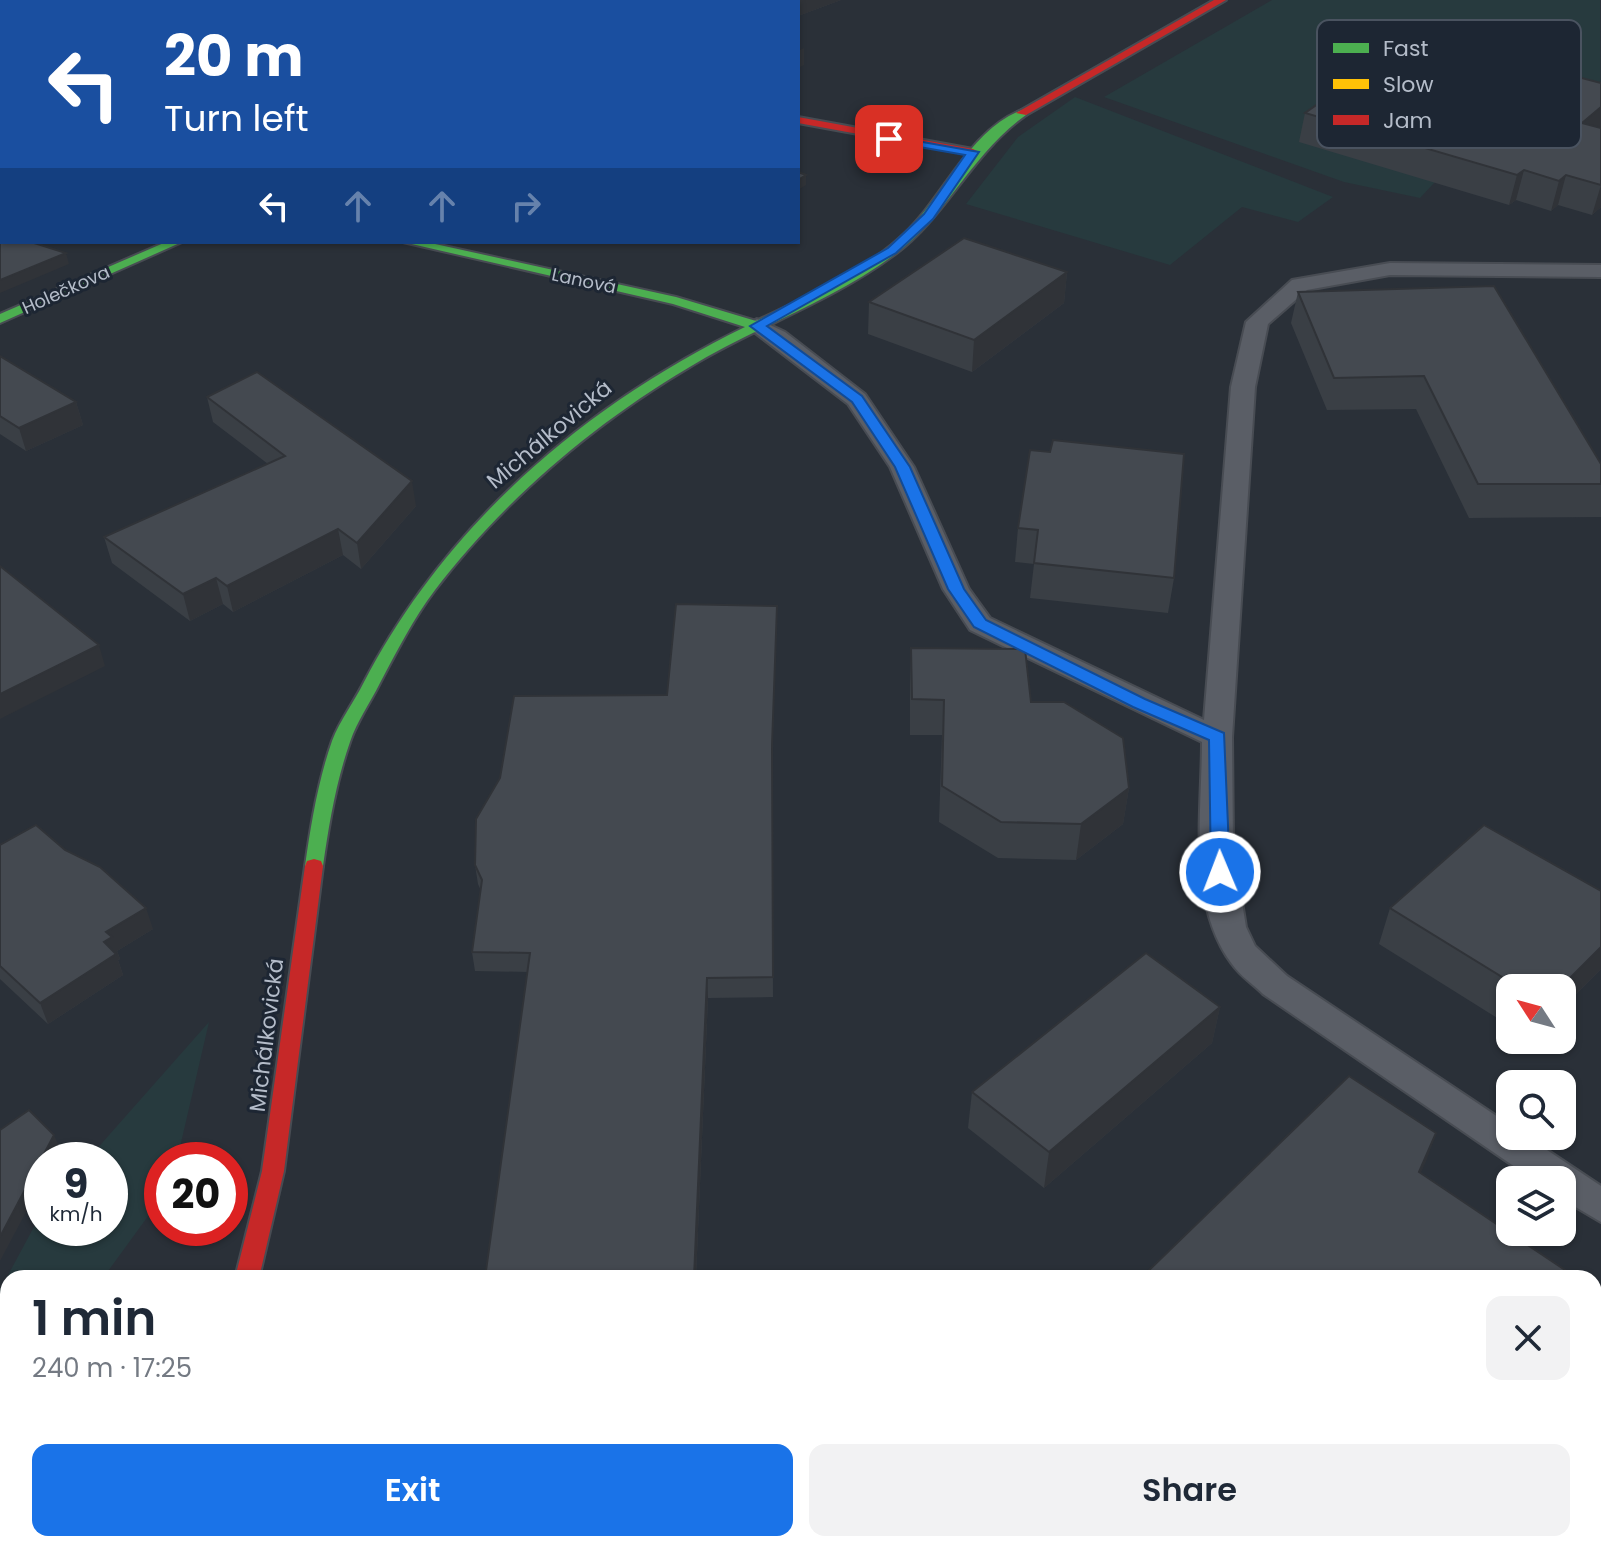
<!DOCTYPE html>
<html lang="en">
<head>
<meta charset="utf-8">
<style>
	body { margin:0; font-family:Poppins,sans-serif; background:#f2f2f3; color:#1f2937; height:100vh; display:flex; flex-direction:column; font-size:30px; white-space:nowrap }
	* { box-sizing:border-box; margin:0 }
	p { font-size:26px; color:#747a83 }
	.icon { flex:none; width:44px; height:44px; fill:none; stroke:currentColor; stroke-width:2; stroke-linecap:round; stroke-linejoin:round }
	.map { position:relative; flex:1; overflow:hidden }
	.sheet { position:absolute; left:0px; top:1270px; width:1602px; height:282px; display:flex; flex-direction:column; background:#fff; border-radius:24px 24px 0 0; box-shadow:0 2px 6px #0004 }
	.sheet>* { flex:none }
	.hud { position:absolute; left:0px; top:0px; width:800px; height:244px; box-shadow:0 2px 6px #0004; background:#1a4fa0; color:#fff; overflow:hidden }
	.needle { width:52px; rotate:306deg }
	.tools { position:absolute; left:1496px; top:974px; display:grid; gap:16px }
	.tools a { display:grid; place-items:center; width:80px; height:80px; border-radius:16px; background:#fff; box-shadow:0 2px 6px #0004; font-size:40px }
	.speed { position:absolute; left:24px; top:1142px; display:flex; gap:16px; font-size:40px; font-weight:700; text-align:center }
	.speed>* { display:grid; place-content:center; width:104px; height:104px; border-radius:50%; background:#fff; box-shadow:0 2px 6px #0004; line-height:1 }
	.speed small { font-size:20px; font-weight:400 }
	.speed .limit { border:12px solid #d22; background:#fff; color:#111 }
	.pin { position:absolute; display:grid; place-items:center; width:68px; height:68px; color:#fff; margin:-34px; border-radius:16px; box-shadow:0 4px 12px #0006 }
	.me { position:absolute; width:88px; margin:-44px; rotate:359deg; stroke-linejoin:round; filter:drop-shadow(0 0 6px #0008) }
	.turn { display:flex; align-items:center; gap:28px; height:168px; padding:0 32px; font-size:36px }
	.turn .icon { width:104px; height:104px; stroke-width:2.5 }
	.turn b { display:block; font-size:56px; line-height:68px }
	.lanes { display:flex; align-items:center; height:76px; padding:0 32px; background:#0003; justify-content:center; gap:40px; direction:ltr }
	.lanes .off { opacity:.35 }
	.round { display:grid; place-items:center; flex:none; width:84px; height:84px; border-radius:16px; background:#f2f2f3 }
	.head { display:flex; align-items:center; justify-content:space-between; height:136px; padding:0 32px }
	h1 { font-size:48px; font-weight:600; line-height:60px }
	.action { display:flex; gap:16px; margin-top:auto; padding:16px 32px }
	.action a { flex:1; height:92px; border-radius:16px; background:#1a73e8; color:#fff; font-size:32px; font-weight:600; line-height:92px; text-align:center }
	.action a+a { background:#f2f2f3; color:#1f2937 }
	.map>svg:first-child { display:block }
	.green { fill:#273a3e }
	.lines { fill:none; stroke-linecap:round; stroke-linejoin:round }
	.lane-casing { stroke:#484c53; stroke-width:4 }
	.street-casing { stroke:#484c53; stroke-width:4 }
	.fast-casing { stroke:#484c53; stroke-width:4 }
	.slow-casing { stroke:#484c53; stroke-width:4 }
	.jam-casing { stroke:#484c53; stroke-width:4 }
	.lane { fill:#5a5e66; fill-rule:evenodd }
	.street { fill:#5a5e66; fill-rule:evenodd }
	.fast { fill:#4caf50; fill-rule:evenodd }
	.slow { fill:#ffc107; fill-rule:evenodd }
	.jam { fill:#c62828; fill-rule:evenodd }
	.wall { fill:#3a3f45 }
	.shaded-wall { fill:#303338 }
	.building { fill:#444950; stroke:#303338; stroke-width:2 }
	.route { fill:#1a73e8; stroke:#114b97; stroke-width:2 }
	.labels { text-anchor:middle; stroke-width:6; stroke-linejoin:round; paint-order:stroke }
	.far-street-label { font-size:18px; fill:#b4bcc9; stroke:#1d2633 }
	.street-label { font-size:22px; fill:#b4bcc9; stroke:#1d2633 }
	.key { fill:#1d2633; stroke:#4a5360; stroke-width:2 }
	.key-label { font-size:22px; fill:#b4bcc9 }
</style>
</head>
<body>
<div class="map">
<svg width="1601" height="1551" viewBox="0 0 1601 1551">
	<rect width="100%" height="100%" fill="#2a3038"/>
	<!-- green -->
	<g class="green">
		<polygon points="0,0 248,0 257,2 2,2 2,154"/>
		<polygon points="1272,0 1600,0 1601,186 1435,182 1420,198 1344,182 1104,97"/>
		<polygon points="1075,97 1333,197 1298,222 1242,207 1170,265 966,204 1018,137"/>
		<polygon points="209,1022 177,1160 162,1160 162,1197 103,1278 8,1278 8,1448 0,1468 0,1290 42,1212 42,1228 110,1228 110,1160 87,1160"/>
		<polygon points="292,1544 759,1544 778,1551 289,1551"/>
	</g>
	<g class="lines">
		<!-- lane casing -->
		<g class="lane-casing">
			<path id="lane" d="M1390,263L1601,265V277L1390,275L1307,290L1268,324L1255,387L1232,737L1233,846L1246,927L1255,946L1287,976L1510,1125V1136H1526L1601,1186V1222L1562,1199V1180H1534L1263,994C1253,984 1240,976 1232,964C1187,904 1202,812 1202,742L970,630L943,589L890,467L848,404L746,326L757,319L785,332L865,394L914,467L969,589L990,618L1204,720L1231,387L1246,322L1292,280Z"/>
		</g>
		<!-- street casing -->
		<g class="street-casing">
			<rect id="street" x="0" y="154" width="2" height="17"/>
		</g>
		<!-- fast casing -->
		<g class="fast-casing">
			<g id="fast">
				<path d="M1022,110L1028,113L1026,115C971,154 947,216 894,255C831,302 755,327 688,368C592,425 503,501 435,590C413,619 397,651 380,683C370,703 357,721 350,742C336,782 329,824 323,866L321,871H307L305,866C311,824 318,781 332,741C340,720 354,702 364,682C447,523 585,405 745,327L673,304L403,242H426L676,297L756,321C807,297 863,273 904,234C944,197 969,130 1022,110Z"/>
				<polygon points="166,242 182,242 0,323 0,314"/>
				<polygon points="169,1544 195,1544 193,1551 167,1551"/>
			</g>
		</g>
		<!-- slow casing -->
		<g class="slow-casing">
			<polygon id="slow" points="99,1544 126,1544 123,1551 96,1551"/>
		</g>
		<!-- jam casing -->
		<g class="jam-casing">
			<g id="jam">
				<polygon points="1214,0 1226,0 1026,115 1016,113"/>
				<polygon points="798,117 973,149 979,152 973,155 798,123"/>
				<polygon points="314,859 321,861 323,866 284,1171 259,1278 235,1278 262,1171 305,866 307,861"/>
			</g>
		</g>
		<!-- lane -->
		<use href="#lane" class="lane"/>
		<!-- street -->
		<use href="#street" class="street"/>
		<!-- fast -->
		<use href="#fast" class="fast"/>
		<!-- slow -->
		<use href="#slow" class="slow"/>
		<!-- jam -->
		<use href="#jam" class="jam"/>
	</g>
	<!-- wall -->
	<g class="wall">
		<polygon points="611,0 841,0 798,16 798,2 617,2"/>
		<polygon points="1601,83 1601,207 1592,215 1558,205 1551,211 1516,200 1509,205 1299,142 1305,113 1453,111"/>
		<polygon points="1067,272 1064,303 972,372 868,334 869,302"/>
		<polygon points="1298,292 1601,464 1601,517 1469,518 1416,409 1327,410 1291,323"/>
		<polygon points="0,356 76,402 83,425 26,451 0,434"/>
		<polygon points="207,397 416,506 361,569 343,555 233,612 223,604 190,621 112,563 104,537 268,464 213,422"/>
		<polygon points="1030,450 1174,578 1168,613 1030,598 1034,564 1015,562 1018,528"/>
		<polygon points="777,606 772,765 773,997 708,998 696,1278 485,1278 528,972 475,971 472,952 481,891 478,884 475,865 667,695"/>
		<polygon points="911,648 1031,702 1129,788 1123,824 1076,860 998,858 939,822 942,735 910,735 910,683"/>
		<polygon points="0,845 153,929 117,951 120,959 118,960 123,975 48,1024 0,979"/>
		<polygon points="1390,908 1601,969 1562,1008 1562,988 1510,988 1510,1026 1379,944"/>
		<polygon points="1220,1007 1212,1043 1044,1188 968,1128 972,1092"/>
		<polygon points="1594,1290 1601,1294 1601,1440 1594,1435"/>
	</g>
	<!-- shaded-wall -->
	<g class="shaded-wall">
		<polygon points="799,0 841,0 798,16 798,2 794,2"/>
		<polygon points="804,48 804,65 798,68 798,51"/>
		<polygon points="1601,107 1601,129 1582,123"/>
		<polygon points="1524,170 1516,200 1509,205 1517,175"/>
		<polygon points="806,175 806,185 798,190 798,180"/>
		<polygon points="1566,175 1558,205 1551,211 1559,181"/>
		<polygon points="1601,185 1601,207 1592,215"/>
		<polygon points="66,253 69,264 0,293 0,280"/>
		<polygon points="1067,272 1064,303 972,372 974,340"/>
		<polygon points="76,402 83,425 26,451 19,428"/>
		<polygon points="412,481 416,506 361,569 357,543"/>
		<polygon points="338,529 343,555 233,612 227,586"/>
		<polygon points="216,578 223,604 190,621 183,594"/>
		<polygon points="99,645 105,666 0,719 0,694"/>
		<polygon points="1129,788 1123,824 1076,860 1081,824"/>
		<polygon points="146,908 153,929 117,951 120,959 118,960 123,975 48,1024 40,1003 104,942 106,932"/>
		<polygon points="1601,947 1601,969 1562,1008 1562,988 1560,988"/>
		<polygon points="707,978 708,998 696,1278 694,1278"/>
		<polygon points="1220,1007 1212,1043 1044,1188 1049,1152"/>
		<polygon points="1436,1133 1427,1159 1410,1197 1419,1172"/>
		<polygon points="54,1135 60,1148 53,1160 42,1160 42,1182 0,1261 0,1237"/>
		<polygon points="1453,1544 1460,1544 1455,1551 1448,1551"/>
	</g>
	<!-- building -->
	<g class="building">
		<polygon points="653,0 799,0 794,2 659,2"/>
		<polygon points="1520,62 1601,83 1601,107 1582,123 1601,128 1601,185 1566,175 1559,181 1524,170 1517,175 1305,113 1348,83 1453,111"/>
		<polygon points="798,172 806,175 798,180"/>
		<polygon points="0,232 2,233 2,242 31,242 66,253 0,280"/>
		<polygon points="964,238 1067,272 974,340 869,302"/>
		<polygon points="1494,286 1601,464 1601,484 1478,484 1424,376 1334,378 1298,292"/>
		<polygon points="0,356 76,402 19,428 0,416"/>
		<polygon points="257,372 412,481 357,543 338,529 227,586 216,578 183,594 104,537 285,456 207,397"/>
		<polygon points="1053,440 1184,454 1174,578 1034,563 1038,530 1018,528 1030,450 1050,452"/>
		<polygon points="0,566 99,645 0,694"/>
		<polygon points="676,604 777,606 772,746 773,977 707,978 694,1278 485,1278 530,953 472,952 482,880 475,865 476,819 500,778 514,696 667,695"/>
		<polygon points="911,648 1025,649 1031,702 1064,702 1123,738 1129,788 1081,824 1001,822 942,786 944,700 912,699"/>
		<polygon points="36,825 65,850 100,867 146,908 106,932 112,937 104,942 116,954 40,1003 0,966 0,845"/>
		<polygon points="1484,825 1601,891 1601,947 1560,988 1520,988 1390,908"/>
		<polygon points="1146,953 1220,1007 1049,1152 972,1092"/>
		<polygon points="1349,1076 1436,1133 1419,1172 1577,1278 1141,1278"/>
		<polygon points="29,1110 54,1135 0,1237 0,1130"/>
		<polygon points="1594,1290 1601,1294 1601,1406 1594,1401"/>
		<polygon points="868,1544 1453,1544 1448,1551 861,1551"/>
	</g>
	<!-- route -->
	<polygon class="route" points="889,136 979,152 933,219 896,253 767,326 862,396 910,467 964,589 986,620 1145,699 1224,733 1230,872 1227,877 1213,877 1211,872 1209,740 1133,707 974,627 948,589 895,467 852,402 750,326 888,248 924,214 965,155 885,141"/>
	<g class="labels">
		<!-- far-street labels -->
		<g class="far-street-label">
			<text transform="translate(584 281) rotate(12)" y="6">Lanová</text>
			<text transform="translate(66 290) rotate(-24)" y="6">Holečkova</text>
		</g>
		<!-- street labels -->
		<g class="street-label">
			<text transform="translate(549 434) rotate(-40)" y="8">Michálkovická</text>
			<text transform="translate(266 1035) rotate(-83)" y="8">Michálkovická</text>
		</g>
	</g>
	<!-- legend -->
	<rect x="1317" y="20" width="264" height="128" rx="12" class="key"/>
	<rect x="1333" y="43" width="36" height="10" fill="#4caf50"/>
	<rect x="1333" y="79" width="36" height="10" fill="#ffc107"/>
	<rect x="1333" y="115" width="36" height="10" fill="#c62828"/>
	<g class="key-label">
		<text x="1383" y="56">Fast</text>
		<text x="1383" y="92">Slow</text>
		<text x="1383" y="128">Jam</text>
	</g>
</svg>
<div class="tools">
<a><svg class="needle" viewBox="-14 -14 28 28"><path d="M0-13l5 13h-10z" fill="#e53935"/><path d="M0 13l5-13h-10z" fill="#747a83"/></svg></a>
<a><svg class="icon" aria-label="search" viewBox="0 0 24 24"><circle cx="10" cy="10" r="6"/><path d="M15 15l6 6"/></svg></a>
<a><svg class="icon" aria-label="layers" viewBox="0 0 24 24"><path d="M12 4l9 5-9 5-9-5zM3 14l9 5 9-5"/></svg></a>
</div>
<div class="speed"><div>9<small>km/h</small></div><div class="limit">20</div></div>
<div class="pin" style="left:889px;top:139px;background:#d93025"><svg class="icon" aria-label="arrive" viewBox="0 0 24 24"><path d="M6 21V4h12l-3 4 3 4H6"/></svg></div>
<svg class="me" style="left:1220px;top:872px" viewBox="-20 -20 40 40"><circle r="17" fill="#1a73e8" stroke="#fff" stroke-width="3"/><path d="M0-11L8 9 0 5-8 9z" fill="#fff"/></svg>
<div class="hud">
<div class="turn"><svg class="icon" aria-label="left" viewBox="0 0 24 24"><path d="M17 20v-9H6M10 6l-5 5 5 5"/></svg><div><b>20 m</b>Turn left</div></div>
<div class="lanes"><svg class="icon" aria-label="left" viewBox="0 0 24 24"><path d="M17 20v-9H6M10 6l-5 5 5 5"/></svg><svg class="icon off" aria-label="ahead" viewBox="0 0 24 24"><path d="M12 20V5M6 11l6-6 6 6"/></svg><svg class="icon off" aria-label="ahead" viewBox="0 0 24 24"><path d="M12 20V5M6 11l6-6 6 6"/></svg><svg class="icon off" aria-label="right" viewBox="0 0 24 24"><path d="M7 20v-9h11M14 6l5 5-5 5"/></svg></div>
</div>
<section class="sheet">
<div class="head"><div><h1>1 min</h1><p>240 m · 17:25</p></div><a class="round"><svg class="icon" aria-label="close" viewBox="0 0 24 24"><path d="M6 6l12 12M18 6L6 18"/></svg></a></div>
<div class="action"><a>Exit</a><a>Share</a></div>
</section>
</div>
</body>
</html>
